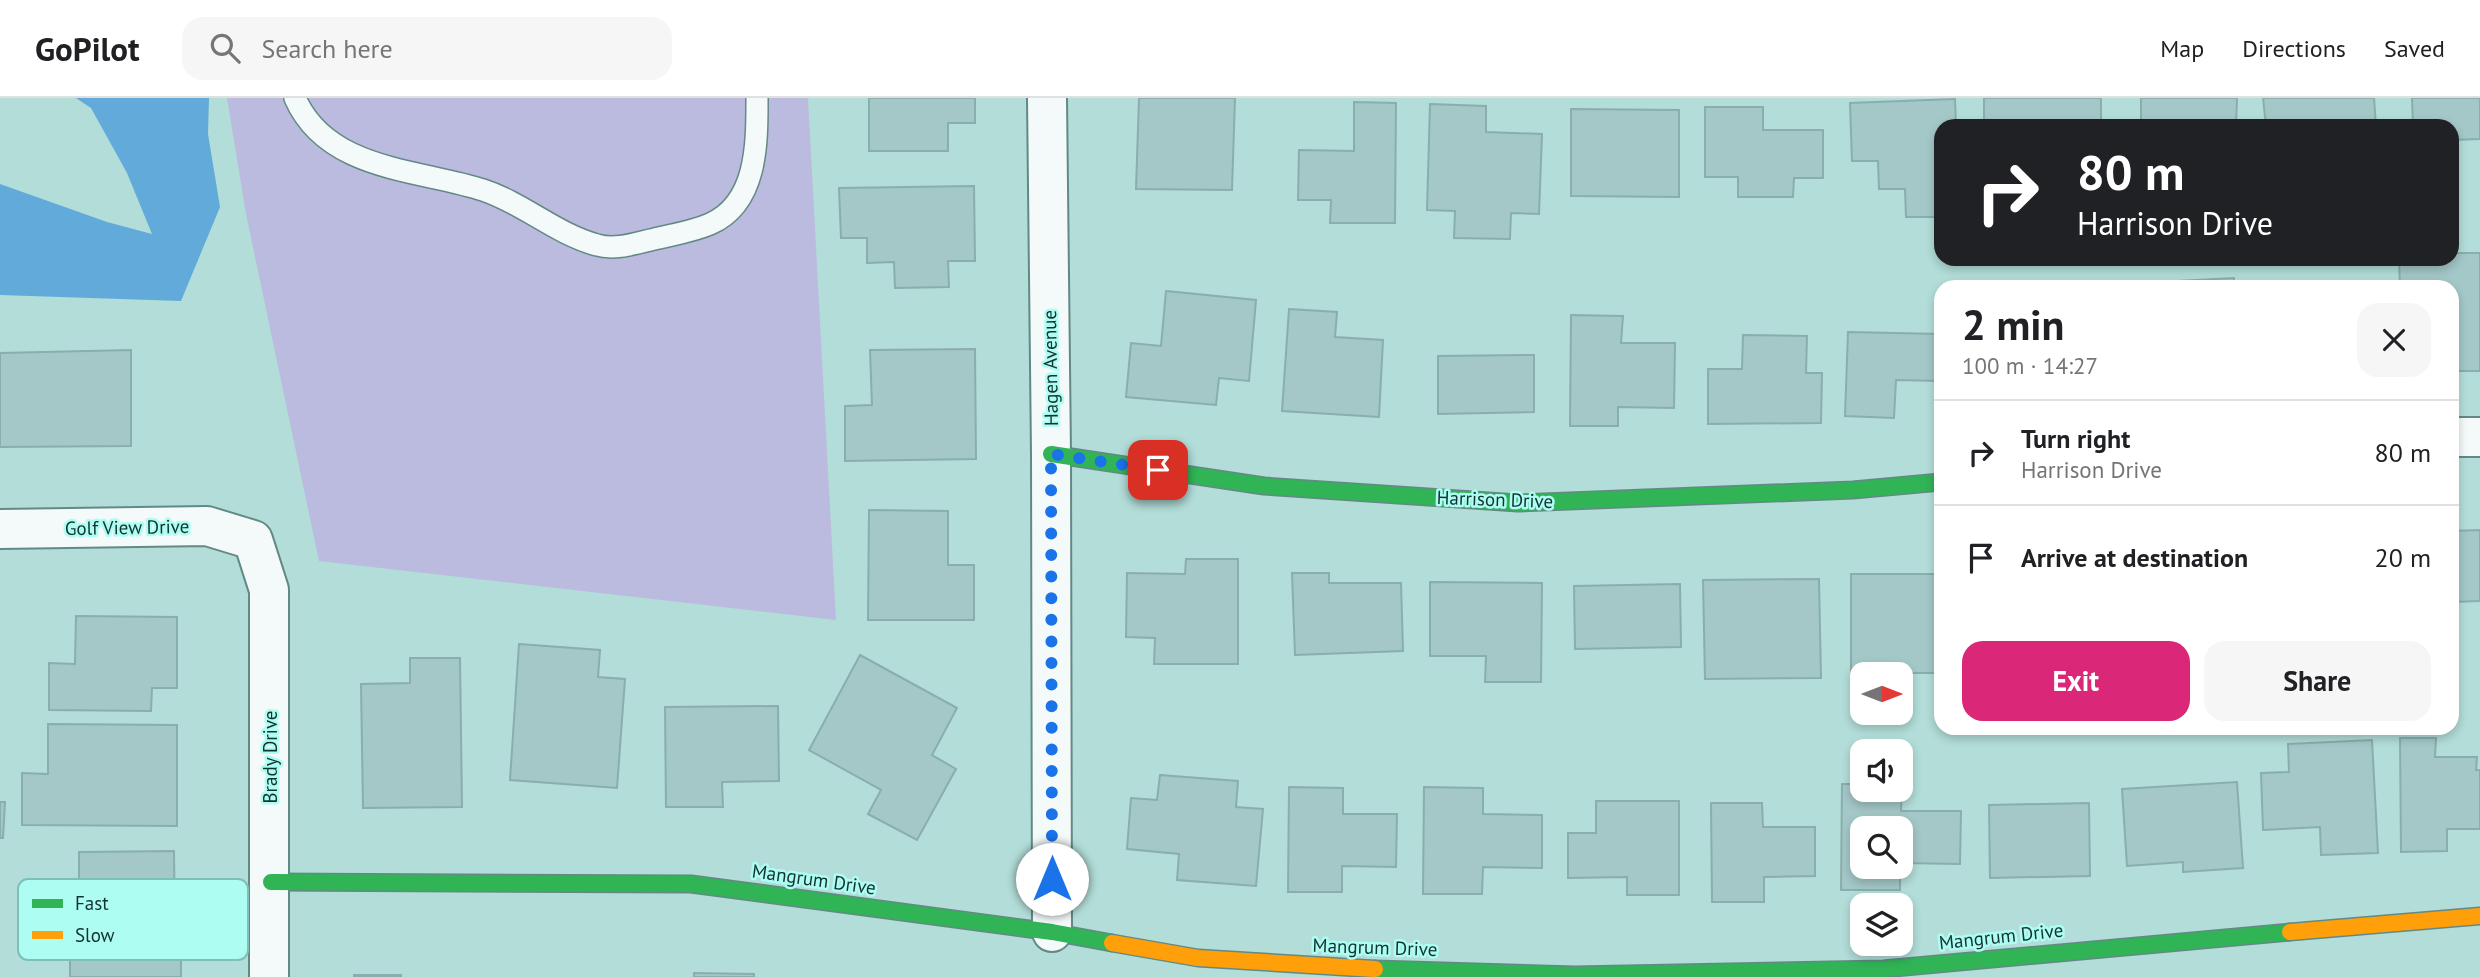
<!DOCTYPE html>
<html lang="en">
<head>
<meta charset="utf-8">
<style>
	body { margin:0; font-family:"PT Sans",sans-serif; background:#f6f6f6; color:#202124; height:100vh; display:flex; flex-direction:column; font-size:26px; white-space:nowrap }
	* { box-sizing:border-box; margin:0 }
	p { font-size:23px; color:#757577 }
	.icon { flex:none; width:38px; height:38px; fill:none; stroke:currentColor; stroke-width:2; stroke-linecap:round; stroke-linejoin:round }
	.map { position:relative; flex:1; overflow:hidden }
	.side { position:absolute; left:1934px; top:182px; width:525px; height:455px; display:flex; flex-direction:column; background:#fff; border-radius:21px; box-shadow:0 4px 10px #0003 }
	.side>* { flex:none }
	.top-card { position:absolute; left:1934px; top:21px; width:525px; height:147px; border-radius:21px; box-shadow:0 4px 10px #0003; background:#202124; color:#fff; overflow:hidden }
	.needle { width:46px; rotate:90deg }
	.buttons { position:absolute; left:1850px; top:564px; display:grid; gap:14px }
	.buttons a { display:grid; place-items:center; width:63px; height:63px; border-radius:14px; background:#fff; box-shadow:0 4px 10px #0003; font-size:35px }
	.pin { position:absolute; display:grid; place-items:center; width:60px; height:60px; color:#fff; margin:-30px; border-radius:14px; box-shadow:0 4px 10px #0006 }
	.me { position:absolute; width:77px; margin:-38px; rotate:0deg; stroke-linejoin:round; filter:drop-shadow(0 0 5px #0008) }
	.turn { display:flex; align-items:center; gap:24px; height:147px; padding:0 28px; font-size:32px }
	.turn .icon { width:91px; height:91px; stroke-width:2.5 }
	.turn b { display:block; font-size:49px; line-height:60px }
	.round { display:grid; place-items:center; flex:none; width:74px; height:74px; border-radius:21px; background:#f6f6f6 }
	.summary { display:flex; align-items:center; justify-content:space-between; height:119px; padding:0 28px }
	h1 { font-size:42px; font-weight:600; line-height:52px }
	.cta { display:flex; gap:14px; margin-top:auto; padding:14px 28px }
	.cta a { flex:1; height:80px; border-radius:21px; background:#db2777; color:#fff; font-size:28px; font-weight:600; line-height:80px; text-align:center }
	.cta a+a { background:#f6f6f6; color:#202124 }
	ul { padding:0; list-style:none }
	li { display:flex; align-items:center; gap:21px; height:105px; padding:0 28px; border-top:2px solid #e0e0e0 }
	li div { flex:1 }
	li b { display:block; font-size:26px }
	li em { font-style:normal }
	header { display:flex; align-items:center; gap:42px; box-sizing:border-box; height:98px; padding:0 35px; background:#fff; border-bottom:2px solid #e0e0e0 }
	header strong { font-size:33px }
	nav { display:flex; gap:38px; margin-inline-start:auto; font-size:24px }
	.search { width:490px; height:63px; background:#f6f6f6; display:flex; align-items:center; gap:18px; box-sizing:border-box; padding:0 24px; border-radius:21px; color:#757577; font-size:26px }
	.map>svg:first-child { display:block }
	.green { fill:#bbbbdf }
	.water { fill:#61aad9 }
	.building { fill:#a4c7c7; stroke:#8aadad; stroke-width:2 }
	.lines { fill:none; stroke-linecap:round; stroke-linejoin:round }
	.lane-casing { stroke:#638986; stroke-width:24 }
	.street-casing { stroke:#638986; stroke-width:42 }
	.fast-casing { stroke:#638986; stroke-width:19 }
	.slow-casing { stroke:#638986; stroke-width:19 }
	.lane { stroke:#f3faf9; stroke-width:21 }
	.street { stroke:#f3faf9; stroke-width:38 }
	.fast { stroke:#30b455; stroke-width:16 }
	.slow { stroke:#ff9f0a; stroke-width:16 }
	.route { stroke:#1a73e8; stroke-width:12; stroke-dasharray:0 21.6 }
	.labels { text-anchor:middle; stroke-width:5; stroke-linejoin:round; paint-order:stroke }
	.street-label { font-size:19px; fill:#123330; stroke:#adfdf3 }
	.key { fill:#adfdf3; stroke:#7ec0b8; stroke-width:2 }
	.key-label { font-size:19px; fill:#123330 }
</style>
</head>
<body>
<header>
<strong>GoPilot</strong>
<div class="search"><svg class="icon" aria-label="search" viewBox="0 0 24 24"><circle cx="10" cy="10" r="6"/><path d="M15 15l6 6"/></svg>Search here</div>
<nav><a>Map</a><a>Directions</a><a>Saved</a></nav>
</header>
<div class="map">
<svg width="2480" height="879" viewBox="0 0 2480 879">
	<rect width="100%" height="100%" fill="#b2ddd8"/>
	<!-- green -->
	<polygon class="green" points="227,0 808,0 836,522 319,463 246,116"/>
	<!-- water -->
	<polygon class="water" points="76,0 209,0 208,36 220,109 181,203 0,197 0,86 107,124 152,136 127,75 91,10"/>
	<!-- building -->
	<g class="building">
		<polygon points="869,0 975,0 975,25 948,25 948,53 869,53"/>
		<polygon points="1139,0 1235,0 1232,92 1136,91"/>
		<rect x="1984" y="0" width="117" height="28"/>
		<polygon points="2141,0 2237,0 2236,28 2141,28"/>
		<polygon points="2263,0 2374,0 2376,28 2266,28"/>
		<polygon points="2412,0 2480,0 2480,41 2452,42 2452,28 2413,28"/>
		<polygon points="1955,1 1956,28 1941,28 1941,119 1906,119 1905,91 1879,91 1878,63 1852,63 1850,5"/>
		<polygon points="1354,4 1396,5 1395,125 1330,125 1331,102 1298,102 1299,52 1354,53"/>
		<polygon points="1430,6 1486,8 1486,34 1542,36 1539,116 1511,115 1510,141 1454,140 1455,113 1427,112"/>
		<polygon points="1705,9 1763,9 1763,32 1823,32 1823,80 1794,80 1793,99 1738,99 1738,79 1705,79"/>
		<polygon points="1571,11 1679,12 1679,99 1571,98"/>
		<polygon points="974,88 975,163 948,163 949,189 895,190 894,164 867,165 867,140 841,140 839,90"/>
		<polygon points="2452,155 2480,155 2480,273 2458,273 2458,244 2452,244 2452,189 2400,189 2399,161 2452,161"/>
		<polygon points="2234,180 2234,189 2178,189 2178,183"/>
		<polygon points="2371,184 2371,189 2319,189"/>
		<polygon points="1166,193 1256,202 1249,283 1219,280 1216,307 1126,299 1131,245 1161,248"/>
		<polygon points="1289,211 1337,214 1335,239 1383,242 1379,319 1282,313"/>
		<polygon points="1571,217 1623,218 1621,245 1675,245 1674,310 1618,309 1618,328 1570,328"/>
		<polygon points="1848,234 1941,236 1941,283 1896,282 1894,320 1845,318"/>
		<polygon points="1743,237 1807,238 1806,275 1822,275 1821,325 1708,326 1708,271 1742,271"/>
		<polygon points="975,251 976,361 845,363 845,308 872,307 870,252"/>
		<polygon points="131,252 131,348 0,349 0,255"/>
		<polygon points="1534,257 1534,314 1438,316 1438,258"/>
		<polygon points="869,412 948,413 948,467 974,467 974,522 868,522"/>
		<polygon points="2480,432 2480,503 2452,504 2452,433"/>
		<polygon points="1186,461 1238,461 1238,566 1154,566 1155,540 1126,539 1127,475 1185,476"/>
		<polygon points="1292,475 1329,475 1329,485 1401,485 1403,553 1295,557"/>
		<rect x="1851" y="476" width="90" height="99"/>
		<polygon points="1819,481 1821,580 1705,581 1703,482"/>
		<polygon points="1430,484 1542,485 1541,584 1485,584 1486,558 1430,558"/>
		<polygon points="1680,486 1681,549 1575,551 1574,488"/>
		<polygon points="76,518 177,519 177,590 152,590 151,613 49,612 49,565 75,566"/>
		<polygon points="519,546 600,552 598,579 625,581 617,690 510,682"/>
		<polygon points="860,557 957,610 932,657 956,671 917,742 868,716 881,692 809,652"/>
		<polygon points="410,560 460,560 462,709 363,710 361,586 410,585"/>
		<polygon points="778,608 779,683 722,684 723,709 666,709 665,609"/>
		<polygon points="48,626 177,627 177,728 22,727 22,675 48,676"/>
		<polygon points="2400,640 2436,640 2435,659 2477,659 2476,672 2480,672 2480,731 2447,731 2447,753 2401,754"/>
		<polygon points="2372,642 2378,755 2321,757 2320,729 2263,732 2261,675 2289,674 2288,646"/>
		<polygon points="1160,677 1238,683 1236,709 1263,711 1256,788 1177,782 1179,756 1127,751 1131,700 1157,702"/>
		<polygon points="2237,684 2243,770 2183,774 2183,764 2127,768 2122,691"/>
		<polygon points="1842,686 1862,686 1862,691 1900,691 1902,686 1901,713 1961,713 1960,766 1900,765 1900,730 1862,730 1862,768 1900,768 1900,792 1841,792"/>
		<polygon points="1289,689 1343,690 1343,716 1397,716 1396,769 1342,768 1342,794 1288,794"/>
		<polygon points="1424,689 1483,690 1483,716 1542,717 1542,770 1483,769 1482,796 1423,796"/>
		<polygon points="1596,703 1679,703 1679,797 1627,797 1627,779 1568,780 1568,735 1596,735"/>
		<polygon points="0,704 5,704 3,740 0,740"/>
		<polygon points="1711,705 1762,705 1763,729 1815,729 1815,778 1764,779 1764,804 1712,804"/>
		<polygon points="2089,705 2090,778 1990,780 1989,707"/>
		<polygon points="174,753 175,841 79,842 79,754"/>
		<polygon points="181,861 181,879 70,879 70,862"/>
		<polygon points="694,875 754,876 754,879 694,879"/>
		<rect x="354" y="877" width="47" height="2"/>
	</g>
	<g class="lines">
		<!-- lane casing -->
		<g class="lane-casing">
			<path id="lane" d="M295,0C327,73 418,71 483,92C523,105 556,136 597,147C617,153 639,144 659,140C676,136 694,133 710,126C758,105 757,44 757,0"/>
		</g>
		<!-- street casing -->
		<g class="street-casing">
			<g id="street">
				<polyline points="1047,0 1051,356 1052,834"/>
				<polyline points="2452,339 2480,339"/>
				<polyline points="0,431 207,428 253,442 269,492 269,879"/>
			</g>
		</g>
		<!-- fast casing -->
		<g class="fast-casing">
			<g id="fast">
				<polyline points="1051,356 1264,388 1518,405 1853,392 1941,384"/>
				<polyline points="271,784 691,786 1052,834 1112,845"/>
				<polyline points="1375,871 1575,877 1883,871 2290,834"/>
			</g>
		</g>
		<!-- slow casing -->
		<g class="slow-casing">
			<g id="slow">
				<polyline points="2290,834 2480,818"/>
				<polyline points="1112,845 1198,860 1375,871"/>
			</g>
		</g>
		<!-- lane -->
		<use href="#lane" class="lane"/>
		<!-- street -->
		<use href="#street" class="street"/>
		<!-- fast -->
		<use href="#fast" class="fast"/>
		<!-- slow -->
		<use href="#slow" class="slow"/>
	</g>
	<g class="lines">
		<!-- route -->
		<polyline class="route" points="1052,781 1051,356 1158,372"/>
	</g>
	<g class="labels">
		<!-- street labels -->
		<g class="street-label">
			<text transform="translate(1050 270) rotate(-91)" y="7">Hagen Avenue</text>
			<text transform="translate(1495 401) rotate(2)" y="7">Harrison Drive</text>
			<text transform="translate(127 429) rotate(-1)" y="7">Golf View Drive</text>
			<text transform="translate(270 659) rotate(-90)" y="7">Brady Drive</text>
			<text transform="translate(814 781) rotate(8)" y="7">Mangrum Drive</text>
			<text transform="translate(2001 838) rotate(-6)" y="7">Mangrum Drive</text>
			<text transform="translate(1375 849) rotate(2)" y="7">Mangrum Drive</text>
		</g>
	</g>
	<!-- legend -->
	<rect x="18" y="781" width="230" height="81" rx="10" class="key"/>
	<rect x="32" y="801" width="31" height="9" fill="#30b455"/>
	<rect x="32" y="833" width="31" height="8" fill="#ff9f0a"/>
	<g class="key-label">
		<text x="75" y="812">Fast</text>
		<text x="75" y="844">Slow</text>
	</g>
</svg>
<div class="buttons">
<a><svg class="needle" viewBox="-14 -14 28 28"><path d="M0-13l5 13h-10z" fill="#e53935"/><path d="M0 13l5-13h-10z" fill="#757577"/></svg></a>
<a><svg class="icon" aria-label="sound" viewBox="0 0 24 24"><path d="M4 9h4l5-4v14l-5-4H4zM17 9q2 3 0 6"/></svg></a>
<a><svg class="icon" aria-label="search" viewBox="0 0 24 24"><circle cx="10" cy="10" r="6"/><path d="M15 15l6 6"/></svg></a>
<a><svg class="icon" aria-label="layers" viewBox="0 0 24 24"><path d="M12 4l9 5-9 5-9-5zM3 14l9 5 9-5"/></svg></a>
</div>
<div class="pin" style="left:1158px;top:372px;background:#d93025"><svg class="icon" aria-label="arrive" viewBox="0 0 24 24"><path d="M6 21V4h12l-3 4 3 4H6"/></svg></div>
<svg class="me" style="left:1052px;top:781px" viewBox="-20 -20 40 40"><circle r="19" fill="#fff"/><path d="M0-13L10 11 0 6-10 11z" fill="#1a73e8"/></svg>
<div class="top-card">
<div class="turn"><svg class="icon" aria-label="right" viewBox="0 0 24 24"><path d="M7 20v-9h11M14 6l5 5-5 5"/></svg><div><b>80 m</b>Harrison Drive</div></div>
</div>
<section class="side">
<div class="summary"><div><h1>2 min</h1><p>100 m · 14:27</p></div><a class="round"><svg class="icon" aria-label="close" viewBox="0 0 24 24"><path d="M6 6l12 12M18 6L6 18"/></svg></a></div>
<ul>
<li><svg class="icon" aria-label="right" viewBox="0 0 24 24"><path d="M7 20v-9h11M14 6l5 5-5 5"/></svg><div><b>Turn right</b><p>Harrison Drive</p></div><em>80 m</em></li>
<li><svg class="icon" aria-label="arrive" viewBox="0 0 24 24"><path d="M6 21V4h12l-3 4 3 4H6"/></svg><div><b>Arrive at destination</b></div><em>20 m</em></li>
</ul>
<div class="cta"><a>Exit</a><a>Share</a></div>
</section>
</div>
</body>
</html>
